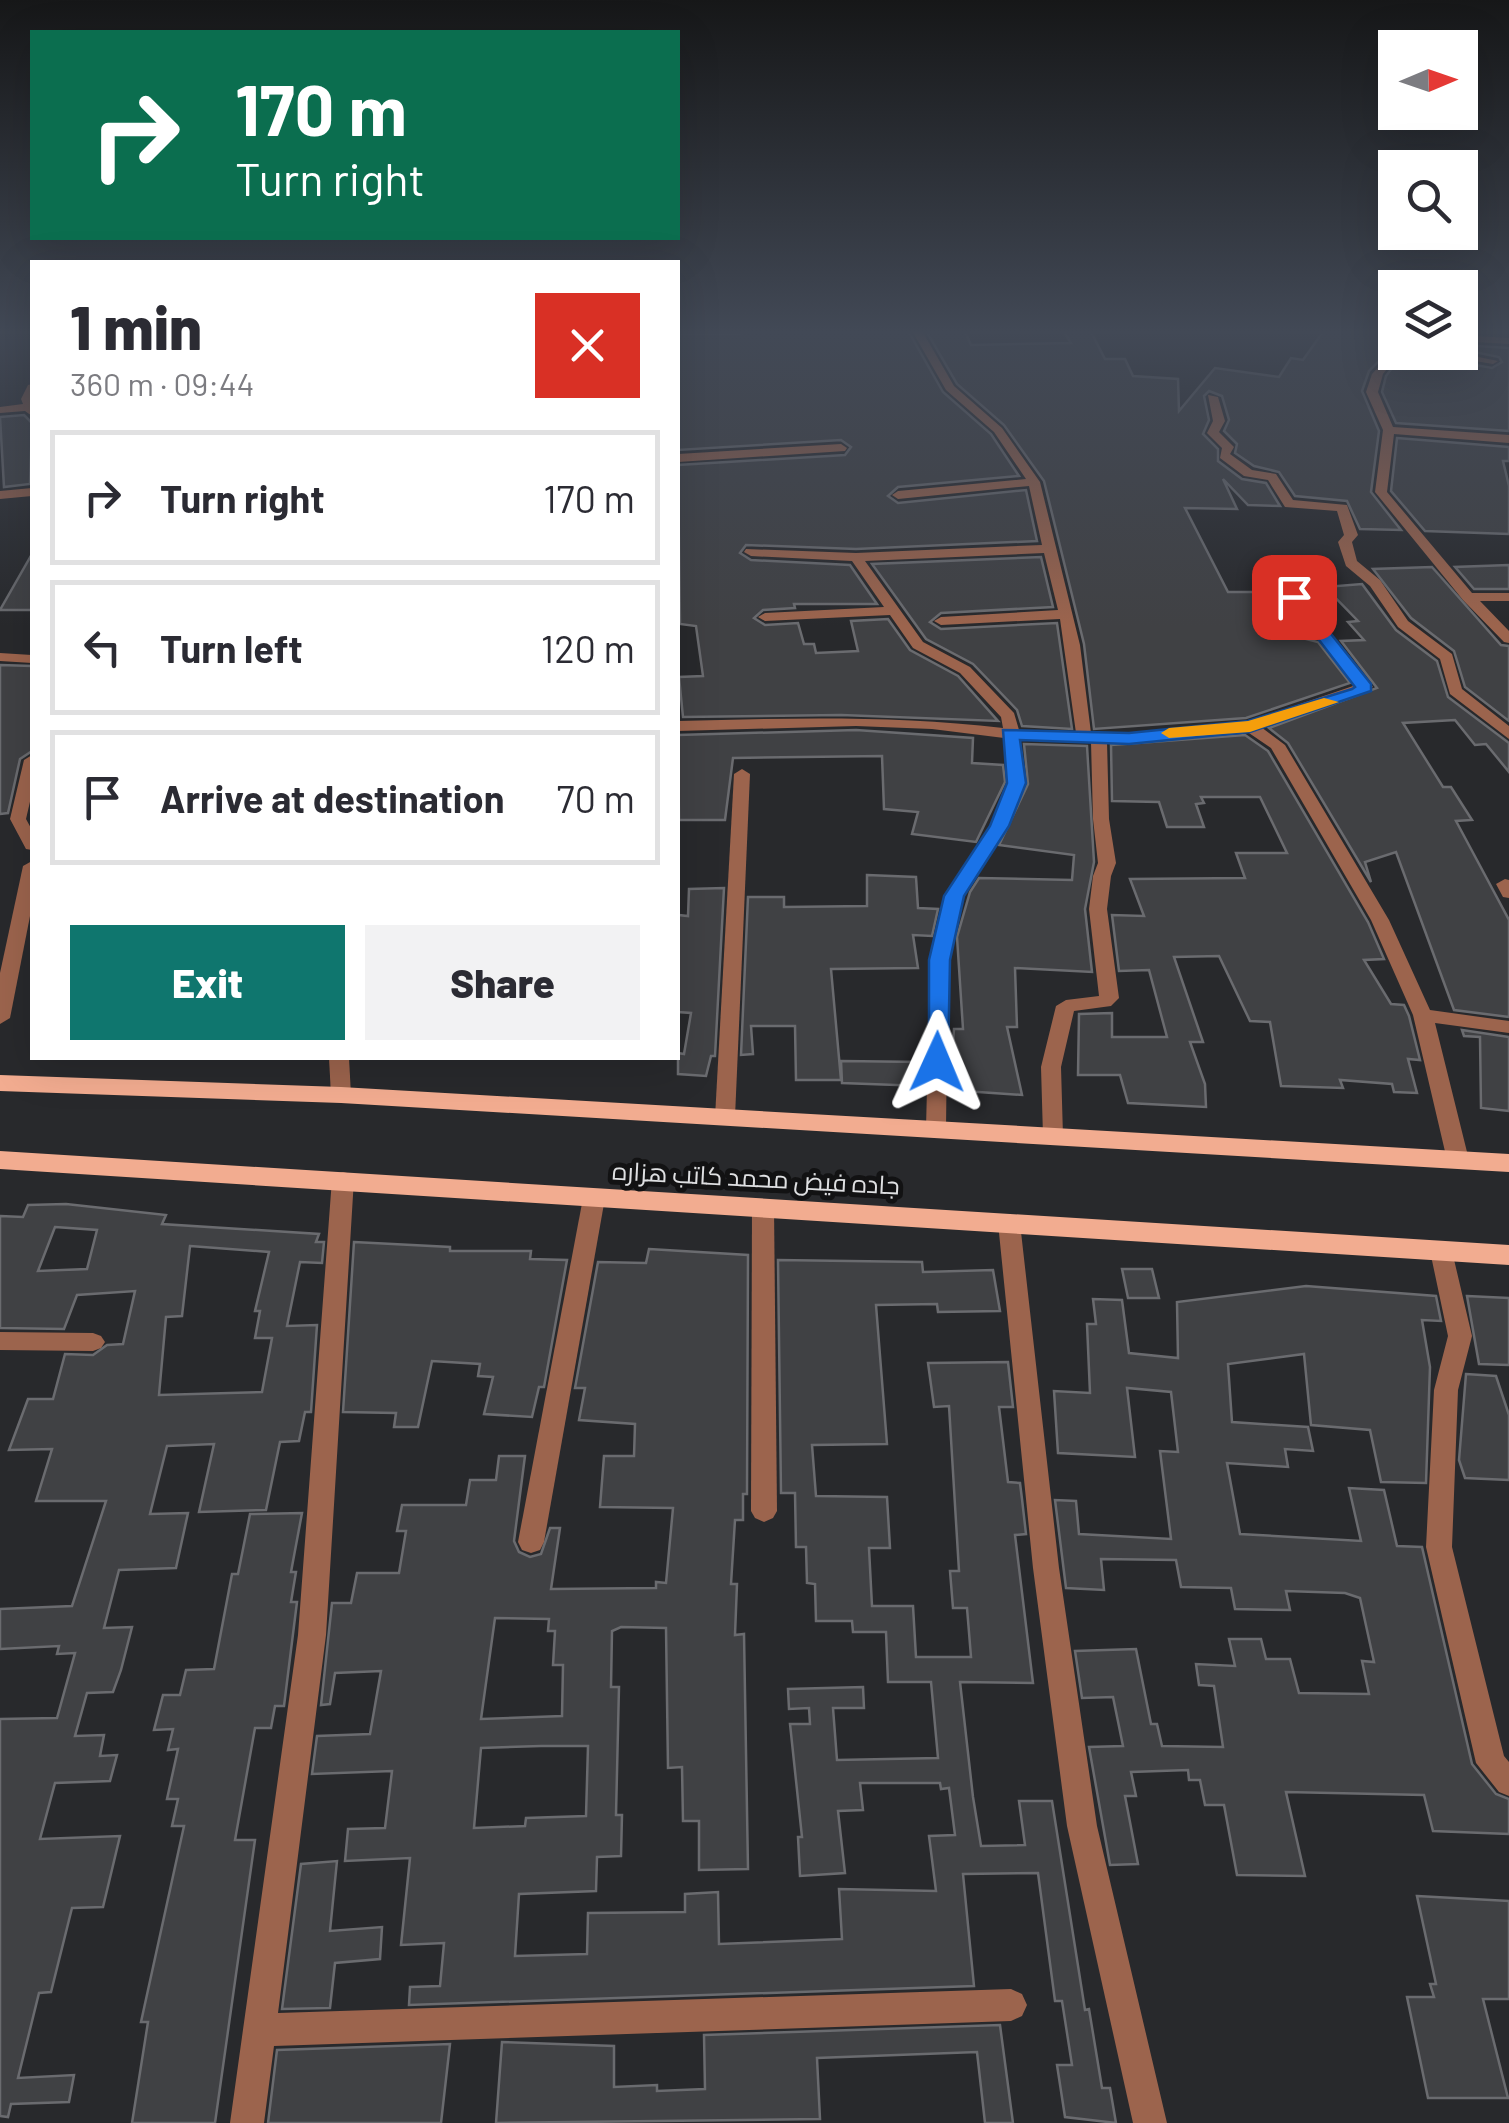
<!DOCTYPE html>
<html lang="en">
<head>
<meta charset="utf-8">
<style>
	body { margin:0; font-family:Barlow,Cairo,sans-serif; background:#f2f2f3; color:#2b2b33; height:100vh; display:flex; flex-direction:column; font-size:38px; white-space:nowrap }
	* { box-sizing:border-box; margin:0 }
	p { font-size:32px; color:#7c7c81 }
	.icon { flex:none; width:55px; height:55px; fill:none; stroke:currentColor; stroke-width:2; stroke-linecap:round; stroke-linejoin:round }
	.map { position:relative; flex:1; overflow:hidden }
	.sheet { position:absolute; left:30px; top:260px; width:650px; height:800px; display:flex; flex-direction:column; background:#fff; border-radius:0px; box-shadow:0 10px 40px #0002 }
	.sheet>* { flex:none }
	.guide { position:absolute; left:30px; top:30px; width:650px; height:210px; border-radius:0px; box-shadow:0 10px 40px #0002; background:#0b6e4f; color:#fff; overflow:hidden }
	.needle { width:65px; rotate:88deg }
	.tools { position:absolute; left:1378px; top:30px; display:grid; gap:20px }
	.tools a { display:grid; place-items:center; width:100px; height:100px; border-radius:0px; background:#fff; box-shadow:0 10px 40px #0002; font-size:50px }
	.pin { position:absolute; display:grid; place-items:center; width:85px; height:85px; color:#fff; margin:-42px; border-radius:20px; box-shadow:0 5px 15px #0006 }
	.me { position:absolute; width:110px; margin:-55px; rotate:1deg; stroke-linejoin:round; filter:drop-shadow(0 0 8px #0008) }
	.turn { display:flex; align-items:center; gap:35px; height:210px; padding:0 40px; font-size:45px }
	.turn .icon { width:130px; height:130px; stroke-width:2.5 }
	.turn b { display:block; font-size:70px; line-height:85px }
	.round { display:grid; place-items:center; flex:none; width:105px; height:105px; border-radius:0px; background:#f2f2f3 }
	.head { display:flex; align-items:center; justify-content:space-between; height:170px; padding:0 40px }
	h1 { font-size:60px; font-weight:800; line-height:75px }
	.action { display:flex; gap:20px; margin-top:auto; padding:20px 40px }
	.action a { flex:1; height:115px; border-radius:0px; background:#0f766e; color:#fff; font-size:40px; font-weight:800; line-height:115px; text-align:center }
	.action a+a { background:#f2f2f3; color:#2b2b33 }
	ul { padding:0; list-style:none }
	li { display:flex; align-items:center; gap:30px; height:135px; margin:0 20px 15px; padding:0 20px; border:5px solid #e1e1e2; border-radius:0px }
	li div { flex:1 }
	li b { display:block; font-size:38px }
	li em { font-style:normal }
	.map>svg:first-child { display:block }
	.building { fill:#404144; stroke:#6a6b6f; stroke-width:2.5; fill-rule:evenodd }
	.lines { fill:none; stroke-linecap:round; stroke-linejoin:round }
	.minor { fill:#9c644d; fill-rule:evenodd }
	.primary { fill:#f2ac90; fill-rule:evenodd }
	.route { fill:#1a73e8; stroke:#114b97; stroke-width:2.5 }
	.slow { fill:#f59e0b }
	.labels { text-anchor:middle; stroke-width:10; stroke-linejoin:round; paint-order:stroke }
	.street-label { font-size:25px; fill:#dfe0e2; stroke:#121213 }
</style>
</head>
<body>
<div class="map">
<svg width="1509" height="2123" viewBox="0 0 1509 2123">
	<rect width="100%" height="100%" fill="#28292c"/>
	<!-- building -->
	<g class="building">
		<polygon points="746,329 907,329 943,392 991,434 1019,476 898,487 888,496 898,503 1026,490 1037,541 856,549 746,545 740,553 751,560 850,565 877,604 794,604 795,608 763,610 754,618 765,625 798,623 804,644 814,644 816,653 858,651 851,621 888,619 910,650 958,676 998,721 841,715 683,717 679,677 703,676 696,626 680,624 678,465 845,455 851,447 841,440 678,450 678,334 740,334"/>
		<polygon points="925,329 964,329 971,345 1071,343 1064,332 1091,332 1105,359 1125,359 1133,376 1178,379 1179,411 1215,368 1279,377 1291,358 1303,360 1325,329 1395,329 1395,345 1369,371 1362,391 1379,431 1371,492 1401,530 1360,529 1347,501 1295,496 1279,472 1254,466 1235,453 1237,444 1224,431 1229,420 1222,396 1209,391 1204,396 1209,420 1203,434 1218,449 1218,461 1242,479 1266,483 1280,506 1248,505 1223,479 1237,509 1185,508 1228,592 1277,592 1302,638 1318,642 1350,683 1246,718 1094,729 1084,644 1044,481 1004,425 957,384"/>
		<polygon points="1460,345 1509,348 1509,431 1396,423 1382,392 1386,376 1404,352 1492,368 1502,362 1499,357 1460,349"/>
		<polygon points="24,415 32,423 30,484 4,487 0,417"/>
		<polygon points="1397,438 1509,447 1509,461 1503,461 1509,486 1509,534 1425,531 1391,491"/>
		<polygon points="32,554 32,610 0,610"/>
		<polygon points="1041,557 1053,607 941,613 930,622 941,629 1057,623 1072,729 1022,726 1017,710 973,664 926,639 872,564"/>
		<polygon points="1509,565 1509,589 1474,589 1455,567"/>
		<polygon points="1432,567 1501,645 1509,646 1509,721 1465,687 1454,651 1411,618 1373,569"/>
		<polygon points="1362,584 1396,630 1437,661 1448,697 1509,743 1509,772 1486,744 1475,745 1455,720 1403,723 1443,787 1451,787 1472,820 1456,821 1509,920 1509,1017 1454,1010 1396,852 1365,862 1371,882 1288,743 1269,728 1377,688 1341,641 1364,640 1348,622 1358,621 1325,587"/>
		<polygon points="0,665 32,666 32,751 20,759 8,813 0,814"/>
		<polygon points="856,730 973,738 972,763 1003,765 1005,782 976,842 912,834 918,812 884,809 882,756 733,758 725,820 679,820 678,735"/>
		<polygon points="1245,735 1268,751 1368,922 1384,959 1364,960 1391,1004 1404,1005 1409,1016 1420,1060 1408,1059 1417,1093 1394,1092 1392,1084 1340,1080 1343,1088 1281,1086 1270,1022 1250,1021 1219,956 1174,957 1203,1042 1190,1042 1205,1084 1206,1107 1128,1103 1120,1075 1078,1075 1079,1014 1112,1013 1112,1037 1167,1037 1149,970 1119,971 1112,915 1144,916 1130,879 1245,878 1236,853 1287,853 1260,797 1201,797 1204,803 1196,804 1204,827 1167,827 1159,802 1112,801 1111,745"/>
		<polygon points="1024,744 1087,746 1094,862 1085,909 1092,972 1015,968 1017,1027 1007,1027 1022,1095 950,1090 954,1029 963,1029 957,937 970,892 979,878 1072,880 1074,855 999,845 1028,784"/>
		<polygon points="867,875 916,877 918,908 938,909 932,936 913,935 918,968 831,969 841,1080 796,1080 795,1026 751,1026 753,1054 741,1055 748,897 784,897 784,907 867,906"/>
		<polygon points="724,888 715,1056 711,1056 706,1076 678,1074 678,1053 684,1054 691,1013 678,1012 678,915 688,916 689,889"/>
		<polygon points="1462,1030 1509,1037 1509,1111 1481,1108 1480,1037 1464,1036"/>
		<polygon points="841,1061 924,1062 923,1086 842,1083"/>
		<path d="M66,1204L166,1215L162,1224L319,1234L316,1242H324L322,1263L300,1262L287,1326L317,1325L311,1412H305L299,1441L280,1442L266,1510L199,1512L214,1444L167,1446L150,1514L188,1513L176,1568L119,1570L104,1628L132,1627L121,1670L113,1692L87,1693L75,1736L104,1735L100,1756L117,1755L110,1781L55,1783L40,1839L120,1836L103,1907L72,1908L51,1992L39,1993L18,2078L74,2075L69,2102L11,2104L8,2117L0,2116V1719L57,1718L75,1653L57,1654L59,1646L0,1649V1609L72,1606L106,1501H36L52,1449L9,1450L28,1399H53L65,1354L93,1355L107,1345L123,1344L135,1291L77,1295L64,1329L0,1328V1216L23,1217L28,1205ZM55,1227L97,1230L87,1269L38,1271ZM190,1246L269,1252L255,1311H260L255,1338H272L262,1392L159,1395L166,1317L182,1316Z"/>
		<polygon points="354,1242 450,1247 450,1251 531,1251 530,1259 567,1260 544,1387 539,1387 532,1417 484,1414 493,1377 478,1376 480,1364 432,1361 418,1427 394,1427 396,1413 343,1412"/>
		<path d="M649,1249L748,1255L747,1494H743V1520H735L731,1584H737L735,1635L744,1634L748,1869L699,1870V1821H683L682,1767L668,1768L666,1628L621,1627L612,1631L611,1687H619L616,1815H622L621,1856L597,1857L596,1891L519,1894L515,1956L587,1954L588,1913L685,1912V1894L718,1892L719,1944L842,1939L839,1889L936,1891L929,1836L955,1835L949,1788L941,1789L940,1783H860L863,1810L838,1811L845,1873L800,1876L798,1837H802L790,1724H810L809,1708L789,1709L788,1689L863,1687L864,1708H833L837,1760L938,1758L931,1682H888L886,1632H853L852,1621H816L815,1584L807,1583L806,1547H796L795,1493H781L778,1260L922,1262L923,1272L993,1270L1000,1311L938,1312L937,1304L876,1305L887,1444L812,1445L816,1496L887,1497L890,1548H869L872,1606H913L916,1657H971L967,1608H953L950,1571H959L949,1406L934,1407L928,1363L1008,1362L1013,1407H999L1008,1482L1020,1483L1022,1499L1026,1534L1015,1535L1033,1683L960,1682L973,1797L981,1846L1025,1845L1019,1801H1052L1085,2010L1089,2009L1102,2088H1110L1116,2123L1065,2117L1057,2065H1072L1062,2001H1055L1038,1873L963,1874L974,1986L409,2005L410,1987L440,1986L444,1943L401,1945L410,1858L345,1861L348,1829L385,1828L392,1771L312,1774L317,1736L370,1734L381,1671L335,1673L330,1704L321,1705L332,1603H351L357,1573H399L406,1531H397L402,1505H466L470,1480H496L499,1456H525L514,1541L519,1552L530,1557L541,1554L550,1528H560L551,1589L656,1588V1582L666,1583L673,1508L600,1507L604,1456H634L635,1424L579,1420L585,1388H575L598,1262L646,1263ZM495,1618L549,1619L548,1631H555L553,1665H563L562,1716L481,1719ZM541,1746H588L586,1816L526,1818L525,1826L474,1828L481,1748Z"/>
		<polygon points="1122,1269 1152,1269 1159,1298 1128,1298"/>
		<polygon points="1306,1286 1436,1296 1441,1321 1422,1320 1430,1367 1426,1483 1381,1482 1370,1430 1311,1425 1304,1354 1228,1364 1232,1422 1308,1427 1313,1451 1285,1449 1288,1467 1227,1463 1240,1534 1361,1541 1349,1488 1384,1490 1397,1546 1422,1547 1472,1764 1496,1794 1509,1799 1509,1834 1433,1831 1424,1795 1286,1792 1305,1876 1237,1875 1224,1805 1205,1805 1200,1780 1189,1780 1188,1770 1131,1772 1136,1796 1125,1796 1138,1864 1110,1865 1089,1747 1123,1746 1113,1697 1082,1698 1075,1651 1136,1649 1151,1724 1157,1724 1162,1746 1223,1747 1214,1686 1199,1685 1196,1664 1235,1666 1229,1639 1261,1639 1266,1659 1290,1659 1299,1693 1369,1694 1362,1661 1374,1662 1360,1598 1345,1593 1286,1591 1290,1610 1235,1609 1231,1588 1181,1587 1176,1560 1101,1559 1104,1590 1066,1588 1055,1500 1076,1501 1079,1534 1171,1539 1160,1451 1178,1452 1171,1392 1127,1388 1135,1457 1058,1453 1054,1391 1090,1393 1087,1324 1096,1324 1093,1299 1122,1300 1129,1353 1178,1358 1177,1302"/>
		<polygon points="1467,1296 1509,1298 1509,1365 1479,1364"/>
		<polygon points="1466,1374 1496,1376 1509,1415 1509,1480 1465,1478 1459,1460"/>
		<polygon points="302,1513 291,1572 296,1572 291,1602 297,1602 284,1706 275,1706 271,1728 255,1728 235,1840 255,1840 215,2123 132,2123 148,2022 141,2022 184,1826 172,1826 178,1799 167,1799 178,1749 168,1750 173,1729 154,1730 163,1695 180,1695 186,1670 214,1669 232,1574 238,1574 250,1514"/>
		<polygon points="337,1861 330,1931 382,1927 380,1959 335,1963 330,2008 282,2009 301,1864"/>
		<polygon points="1417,1896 1509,1901 1509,1999 1483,1999 1508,2098 1428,2098 1407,1997 1434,1997 1430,1984 1436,1984"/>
		<polygon points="1000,2025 1013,2123 985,2123 977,2052 817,2058 820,2119 496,2123 502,2042 614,2046 614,2087 657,2085 657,2091 705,2089 704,2035"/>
		<polygon points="450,2044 441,2123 268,2123 277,2050"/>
	</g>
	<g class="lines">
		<!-- minor -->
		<g class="minor">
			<path d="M911,329H921L954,386L1002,428L1040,482L1080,645L1091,733H1129L1247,722L1356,685L1287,597L1294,593L1299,594L1373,687L1261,727L1285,745L1389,920L1430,1010L1509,1021V1033L1435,1023L1469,1160L1466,1165L1458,1167L1447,1160L1413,1015L1371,920L1271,748L1246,731L1107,742L1109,819L1116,863L1111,876L1107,909L1119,998L1111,1006L1074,1011L1061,1067L1063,1136L1053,1143L1043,1136L1041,1067L1056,1006L1066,1000L1099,996L1089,909L1093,876L1098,863L1093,819L1091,742L1020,740L1025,783L1007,826L963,896L948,960L946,1129L943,1134H929L926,1129L930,960L945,896L991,826L1009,783L1004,738L932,729L856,726L678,731V721C787,718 894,715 1003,728L1001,717L960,673L913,648L890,615L765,621L758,617L765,613L884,607L852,561L751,556L744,552L746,549L856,553L1042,545L1029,486L898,499L892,495L898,491L1026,479L994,432L946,390ZM1044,553L1058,610L941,617L934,621L941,625L1060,619L1076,733L1019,730L1014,713L970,667L923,642L865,561Z"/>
			<polygon points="1460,335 1509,338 1509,344 1460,341"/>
			<polygon points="1395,349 1395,352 1400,352 1383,374 1378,392 1393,427 1509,435 1509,443 1394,434 1387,492 1472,593 1509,593 1509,601 1480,601 1509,631 1509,643 1504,642 1463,600 1375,492 1383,430 1366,392 1372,374"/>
			<polygon points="1422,352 1454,352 1498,361 1493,364"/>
			<polygon points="32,384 32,416 25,411 0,413 0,407 23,404 21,399 28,385"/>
			<polygon points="1208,395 1218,397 1225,421 1219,432 1234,447 1230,454 1252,470 1276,474 1293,500 1347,505 1358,535 1352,542 1357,561 1380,580 1408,621 1452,654 1462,689 1509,726 1509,739 1450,694 1440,659 1398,627 1370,586 1346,566 1338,542 1344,535 1337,511 1285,507 1268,480 1244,476 1220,458 1222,448 1207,433 1213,421"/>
			<polygon points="841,444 847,448 845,451 678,462 678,454"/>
			<polygon points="32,488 32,496 0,499 0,491"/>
			<polygon points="0,653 32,655 32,663 0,661"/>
			<polygon points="32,755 32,793 26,819 32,830 32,850 26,849 10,819 24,760"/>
			<polygon points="742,769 750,774 735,1117 725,1124 715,1117 734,774"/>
			<polygon points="32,861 32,906 10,1018 0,1024 0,973 23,866"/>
			<polygon points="1505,879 1509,880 1509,898 1503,897 1496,884"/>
			<polygon points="329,1058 349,1058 351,1095 348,1100 334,1100 331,1095"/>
			<polygon points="343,1172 351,1174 354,1179 326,1635 278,2013 1011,1989 1022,1994 1027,2005 1022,2016 1011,2021 274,2046 264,2123 230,2123 298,1635 332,1179 335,1174"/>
			<polygon points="594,1191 602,1193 605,1198 544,1542 540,1550 531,1553 522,1550 518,1542 583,1198 586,1193"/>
			<polygon points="763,1199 771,1202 774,1207 777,1511 773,1518 764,1522 755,1518 751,1511 752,1207 755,1202"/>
			<polygon points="1009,1215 1017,1218 1020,1223 1059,1568 1097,1826 1167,2123 1133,2123 1067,1826 1033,1568 998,1223 1001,1218"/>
			<polygon points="1441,1243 1449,1245 1452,1251 1472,1336 1458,1390 1452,1547 1504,1756 1509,1762 1509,1796 1499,1792 1476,1763 1426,1547 1434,1390 1448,1336 1430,1251 1433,1245"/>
			<polygon points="0,1332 93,1333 101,1336 105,1342 101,1348 93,1351 0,1350"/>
		</g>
		<!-- primary -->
		<g class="primary">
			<polygon points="0,1075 341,1087 1509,1154 1509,1172 341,1103 0,1091"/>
			<polygon points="0,1151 1509,1245 1509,1265 0,1169"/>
		</g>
	</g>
	<!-- sky -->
	<linearGradient id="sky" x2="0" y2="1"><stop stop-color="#161718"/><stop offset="0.53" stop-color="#424956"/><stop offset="1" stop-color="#424956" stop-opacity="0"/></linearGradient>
	<rect width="1509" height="626" fill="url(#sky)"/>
	<!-- route -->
	<polygon class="route" points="1288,594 1299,594 1371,684 1371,691 1250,732 1129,744 1020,740 1026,783 1009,826 964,896 950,960 948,1062 937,1069 929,1067 929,960 944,896 990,826 1007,783 1003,730 1129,733 1248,721 1352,689 1355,687 1286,597"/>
	<!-- slow -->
	<polygon class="slow" points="1324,698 1339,702 1250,732 1169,738 1161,733 1169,728 1248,721"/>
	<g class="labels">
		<!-- street labels -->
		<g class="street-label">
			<text transform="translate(756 1178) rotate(3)" y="9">جاده فیض محمد کاتب هزاره</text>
		</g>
	</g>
</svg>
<div class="tools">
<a><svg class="needle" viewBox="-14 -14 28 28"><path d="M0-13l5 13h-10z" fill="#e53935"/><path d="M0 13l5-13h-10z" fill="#7c7c81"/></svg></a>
<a><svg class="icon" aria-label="search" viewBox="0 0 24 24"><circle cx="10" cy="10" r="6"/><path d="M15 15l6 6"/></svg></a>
<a><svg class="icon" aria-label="layers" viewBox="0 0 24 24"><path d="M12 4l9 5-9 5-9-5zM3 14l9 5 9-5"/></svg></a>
</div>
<div class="pin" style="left:1294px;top:597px;background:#d93025"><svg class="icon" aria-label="arrive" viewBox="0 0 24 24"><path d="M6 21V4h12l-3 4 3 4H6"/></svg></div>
<svg class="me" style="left:937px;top:1062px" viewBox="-20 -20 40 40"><path d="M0-17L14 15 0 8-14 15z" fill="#1a73e8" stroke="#fff" stroke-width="4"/></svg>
<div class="guide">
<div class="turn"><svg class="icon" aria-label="right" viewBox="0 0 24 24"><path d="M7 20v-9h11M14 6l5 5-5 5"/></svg><div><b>170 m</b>Turn right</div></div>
</div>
<section class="sheet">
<div class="head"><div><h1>1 min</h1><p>360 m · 09:44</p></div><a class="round" style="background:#d93025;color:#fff"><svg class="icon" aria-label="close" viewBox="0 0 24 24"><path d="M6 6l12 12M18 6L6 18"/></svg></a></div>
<ul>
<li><svg class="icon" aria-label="right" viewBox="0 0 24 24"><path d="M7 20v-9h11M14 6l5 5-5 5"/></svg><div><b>Turn right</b></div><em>170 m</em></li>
<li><svg class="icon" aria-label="left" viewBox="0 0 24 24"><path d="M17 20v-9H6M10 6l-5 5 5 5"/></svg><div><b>Turn left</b></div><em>120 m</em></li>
<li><svg class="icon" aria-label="arrive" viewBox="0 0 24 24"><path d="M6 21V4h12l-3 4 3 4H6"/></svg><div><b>Arrive at destination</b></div><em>70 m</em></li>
</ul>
<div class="action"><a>Exit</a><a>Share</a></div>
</section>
</div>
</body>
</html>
